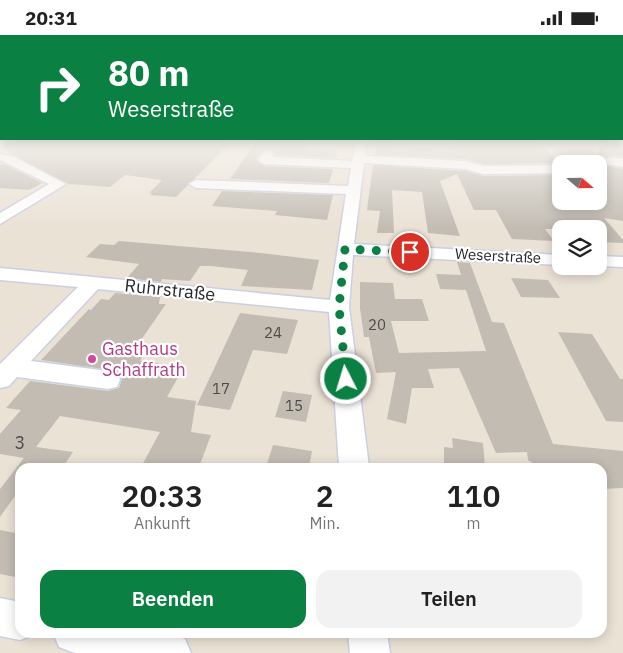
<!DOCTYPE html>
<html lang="de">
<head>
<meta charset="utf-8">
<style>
	body { margin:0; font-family:"IBM Plex Sans",sans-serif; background:#f2f2f2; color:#222; height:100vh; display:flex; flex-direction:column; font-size:19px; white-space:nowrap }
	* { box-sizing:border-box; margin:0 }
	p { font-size:16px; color:#767676 }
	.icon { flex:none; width:28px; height:28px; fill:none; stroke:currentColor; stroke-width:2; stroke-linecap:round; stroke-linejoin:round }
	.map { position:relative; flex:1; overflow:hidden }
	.panel { position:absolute; left:15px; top:428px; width:592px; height:175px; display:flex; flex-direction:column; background:#fff; border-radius:15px; box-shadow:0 2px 12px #0003 }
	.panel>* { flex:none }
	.banner { position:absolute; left:0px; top:0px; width:624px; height:105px; box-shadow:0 2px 12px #0003; background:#0b8043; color:#fff; overflow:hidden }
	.needle { width:32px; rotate:110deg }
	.controls { position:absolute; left:552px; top:120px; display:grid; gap:10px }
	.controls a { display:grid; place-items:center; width:55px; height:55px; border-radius:10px; background:#fff; box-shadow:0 2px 12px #0003; font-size:25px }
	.pin { position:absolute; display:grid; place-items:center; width:42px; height:42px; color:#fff; margin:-21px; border:2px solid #fff; border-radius:50%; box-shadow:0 1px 5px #0007 }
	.me { position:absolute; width:55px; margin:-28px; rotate:355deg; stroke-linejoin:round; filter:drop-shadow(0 0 4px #0008) }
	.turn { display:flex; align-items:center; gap:18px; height:105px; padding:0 25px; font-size:22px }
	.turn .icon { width:65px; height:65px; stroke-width:2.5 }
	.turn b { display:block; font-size:35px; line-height:42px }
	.eta { display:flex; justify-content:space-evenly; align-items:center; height:85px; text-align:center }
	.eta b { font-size:30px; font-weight:600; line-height:35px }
	.action { display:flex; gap:10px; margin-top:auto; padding:10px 25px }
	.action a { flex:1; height:58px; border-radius:15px; background:#0b8043; color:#fff; font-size:20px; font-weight:600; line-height:58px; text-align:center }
	.action a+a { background:#f2f2f2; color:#222 }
	.status { display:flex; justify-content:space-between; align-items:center; height:35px; padding:0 25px; background:#fff; direction:ltr }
	.status svg { height:14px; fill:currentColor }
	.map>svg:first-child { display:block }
	.building { fill:#c2bcb3 }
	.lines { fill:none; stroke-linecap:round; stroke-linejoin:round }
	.minor-casing { stroke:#cbcfe2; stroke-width:3 }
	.minor { fill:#fff; fill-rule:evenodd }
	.route { stroke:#0b8043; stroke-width:9; stroke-dasharray:0 16.2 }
	.hotel-dot { fill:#d1479c; stroke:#fff; stroke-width:2 }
	.labels { text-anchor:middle; stroke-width:4.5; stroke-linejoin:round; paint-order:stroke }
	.far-street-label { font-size:15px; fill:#272727; stroke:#fff }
	.number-label { font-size:15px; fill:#4e4c4a }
	.street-label { font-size:18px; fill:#272727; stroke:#fff }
	.hotel-label { font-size:18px; fill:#b23c85; stroke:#fff; text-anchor:start }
	.near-number-label { font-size:18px; fill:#4e4c4a }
</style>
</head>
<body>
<div class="status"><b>20:31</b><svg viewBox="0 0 49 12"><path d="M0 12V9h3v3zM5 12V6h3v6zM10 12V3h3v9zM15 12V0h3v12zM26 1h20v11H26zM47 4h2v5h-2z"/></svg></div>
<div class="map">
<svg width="623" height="618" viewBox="0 0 623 618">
	<rect width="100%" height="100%" fill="#ebe2d6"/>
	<!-- building -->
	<g class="building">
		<polygon points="0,107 231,107 176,162 150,160 152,158 149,158 162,145 125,140 110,152 68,149 13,120"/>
		<polygon points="256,107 310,107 306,114 337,116 336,123 275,120 275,117 268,114 262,116 256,124 264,131 333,134 329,148 230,144"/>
		<polygon points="376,107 395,107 395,111 432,113 430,110 457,111 455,107 538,107 560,128 484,129 466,124 375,120"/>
		<polygon points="599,107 623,107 623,122 599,120"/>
		<polygon points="4,129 42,148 29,155 0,153 0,130"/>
		<polygon points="373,130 465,136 483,141 561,140 561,166 599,166 599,130 623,134 623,186 604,183 623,205 623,208 599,207 599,194 545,194 554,206 512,204 496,175 474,175 457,139 440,146 460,201 428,198 422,157 392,155 394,198 377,198 380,176 367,175"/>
		<polygon points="222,156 333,160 327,185 275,180 277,176 212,171"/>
		<polygon points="119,206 261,218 319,225 312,255 241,251 248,235 211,231 200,231 190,246 162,244 161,247 127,243 139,229 86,222 100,209 114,210"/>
		<polygon points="457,227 470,228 492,287 504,288 553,409 623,416 623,453 602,454 602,432 539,432 528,425 527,417 496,418 459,333 428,334 434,353 412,353 406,389 387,384 396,337 376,338 369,302 364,302 360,273 360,247 393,248 395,264 422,264 429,286 391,286 399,318 486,316 466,255 440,254 436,239 461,240"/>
		<polygon points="511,243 548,245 560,263 521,262"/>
		<polygon points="115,258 160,262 159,269 166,269 134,315 145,317 140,326 184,332 167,362 196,366 191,397 211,400 199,432 141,432 160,397 60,381 36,412 73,417 63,432 20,432 20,454 0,482 0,454 24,423 0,419 0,399 21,375 6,373 30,346 108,356 119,353 122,344 117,336 41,325 89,274 91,275 101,264 109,265"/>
		<polygon points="240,278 298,285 287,319 253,315 230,375 197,370"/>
		<polygon points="558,297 592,299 620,344 623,344 623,387 606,386"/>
		<polygon points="283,356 312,360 306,387 275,382"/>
		<polygon points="452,403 483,408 485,432 444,432 444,412 453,413"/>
		<polygon points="273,410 312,416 309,432 266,432"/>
		<polygon points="0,495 20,499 20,543 0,539"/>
	</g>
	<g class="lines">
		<!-- minor casing -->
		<g class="minor-casing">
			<g id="minor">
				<polygon points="356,107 366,107 365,121 466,126 484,131 561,130 561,138 483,139 465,134 364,128 354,209 561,220 561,230 353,220 349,272 369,432 339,432 329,277 98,254 31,326 108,336 117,338 120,345 117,352 108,354 17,342 9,351 0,353 0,329 78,252 0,245 0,233 330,265 346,159 196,153 189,149 196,145 348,151 351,133 264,129 258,125 264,117 268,116 274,119 272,122 352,126"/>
				<polygon points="0,119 14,122 66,149 0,189 0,178 49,149 0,125"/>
				<polygon points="591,121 623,124 623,132 598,128 569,129 575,124"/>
				<polygon points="599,221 623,222 623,232 599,231"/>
				<polygon points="0,563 20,567 20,598 35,598 34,600 20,605 0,601"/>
				<polygon points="53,598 170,598 185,604 191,618 75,618 59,612"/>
				<polygon points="348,598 387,598 390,618 350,618"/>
			</g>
		</g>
		<!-- minor -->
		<use href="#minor" class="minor"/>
	</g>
	<!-- sky -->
	<linearGradient id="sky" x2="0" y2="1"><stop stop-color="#6fbff0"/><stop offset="0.55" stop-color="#f6f2ed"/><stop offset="1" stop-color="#f6f2ed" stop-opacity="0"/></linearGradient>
	<rect width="623" height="193" fill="url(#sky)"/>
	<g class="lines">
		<!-- route -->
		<polyline class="route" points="346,344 339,272 345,214 410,217"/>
	</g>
	<!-- markers -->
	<circle class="hotel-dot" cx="92" cy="324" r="5"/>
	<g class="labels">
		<!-- far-street labels -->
		<g class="far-street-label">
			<text transform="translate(498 221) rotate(3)" y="5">Weserstraße</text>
		</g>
		<!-- number labels -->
		<g class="number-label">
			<text x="377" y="295">20</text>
			<text x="273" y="303">24</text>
			<text x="221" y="359">17</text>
			<text x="294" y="376">15</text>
		</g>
		<!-- street labels -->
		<g class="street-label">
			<text transform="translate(170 255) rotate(6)" y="6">Ruhrstraße</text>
		</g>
		<!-- hotel labels -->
		<g class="hotel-label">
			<text x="102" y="320">Gasthaus<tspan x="102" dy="21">Schaffrath</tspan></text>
		</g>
		<!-- near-number labels -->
		<g class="near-number-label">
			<text x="20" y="414">3</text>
		</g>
	</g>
</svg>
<div class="controls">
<a><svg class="needle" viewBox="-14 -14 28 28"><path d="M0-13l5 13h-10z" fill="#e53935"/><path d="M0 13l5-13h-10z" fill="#767676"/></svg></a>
<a><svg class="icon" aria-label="layers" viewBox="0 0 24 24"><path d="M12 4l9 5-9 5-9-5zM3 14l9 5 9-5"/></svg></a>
</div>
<div class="pin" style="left:410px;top:217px;background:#d93025"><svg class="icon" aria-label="arrive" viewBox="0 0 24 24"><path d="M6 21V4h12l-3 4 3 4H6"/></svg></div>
<svg class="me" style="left:346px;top:344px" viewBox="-20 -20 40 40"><circle r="17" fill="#0b8043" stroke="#fff" stroke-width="3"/><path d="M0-11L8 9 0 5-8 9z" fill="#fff"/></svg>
<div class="banner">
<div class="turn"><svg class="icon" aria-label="right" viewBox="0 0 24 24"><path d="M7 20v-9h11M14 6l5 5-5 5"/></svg><div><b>80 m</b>Weserstraße</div></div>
</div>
<section class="panel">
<div class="eta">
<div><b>20:33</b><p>Ankunft</p></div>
<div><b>2</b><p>Min.</p></div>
<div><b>110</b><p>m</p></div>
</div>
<div class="action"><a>Beenden</a><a>Teilen</a></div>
</section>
</div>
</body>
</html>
